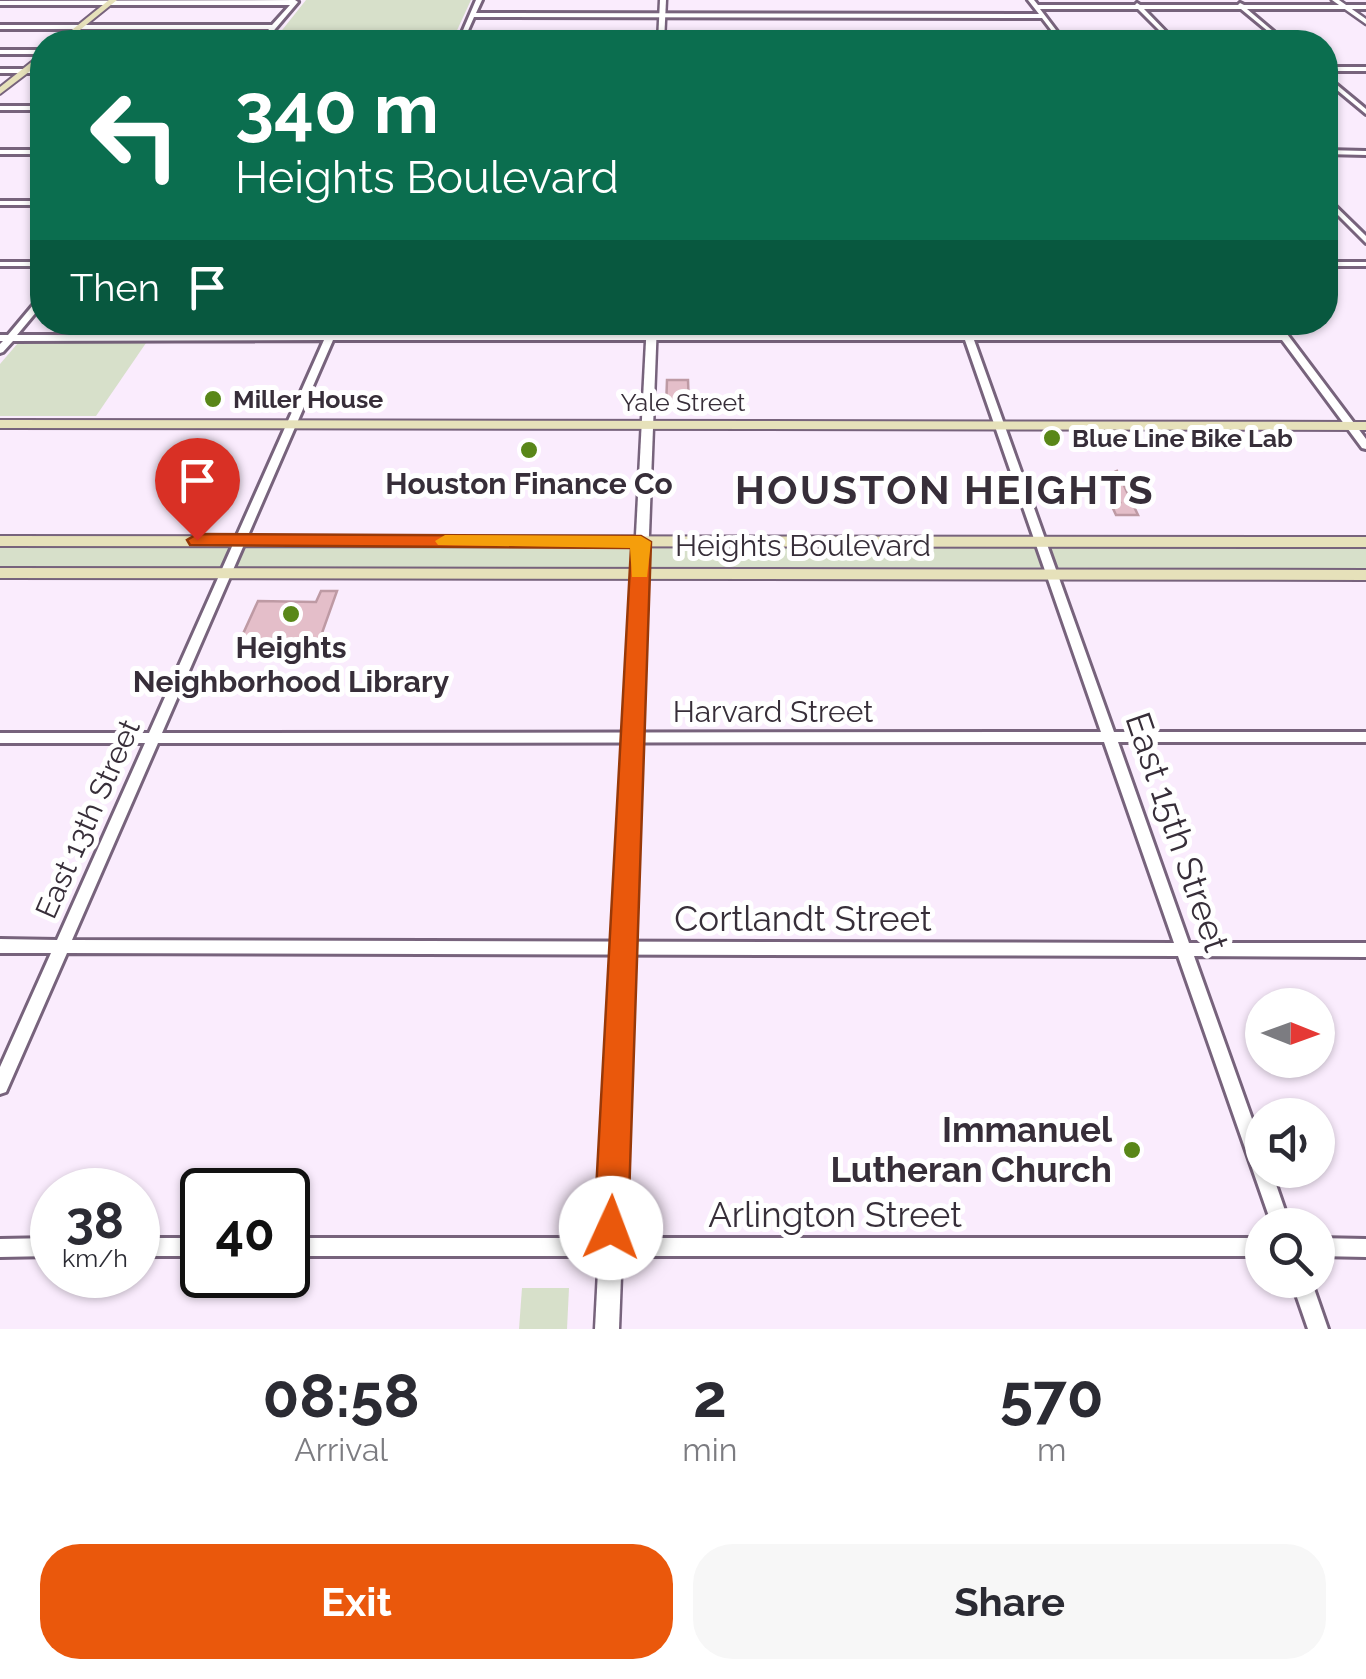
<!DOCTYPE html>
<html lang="en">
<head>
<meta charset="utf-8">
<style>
	body { margin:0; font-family:Raleway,sans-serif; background:#f7f7f7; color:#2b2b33; height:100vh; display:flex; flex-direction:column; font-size:38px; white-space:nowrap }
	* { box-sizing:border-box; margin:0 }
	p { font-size:32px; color:#7c7c81 }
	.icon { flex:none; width:55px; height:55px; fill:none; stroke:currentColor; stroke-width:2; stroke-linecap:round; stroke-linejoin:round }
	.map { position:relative; height:1329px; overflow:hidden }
	.drawer { display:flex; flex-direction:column; background:#fff; flex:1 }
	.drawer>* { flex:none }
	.guide { position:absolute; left:30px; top:30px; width:1308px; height:305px; border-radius:40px; box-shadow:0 2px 8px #0004; background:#0b6e4f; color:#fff; overflow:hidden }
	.needle { width:65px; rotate:91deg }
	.tools { position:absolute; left:1245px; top:988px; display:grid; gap:20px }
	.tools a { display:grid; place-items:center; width:90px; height:90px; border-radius:50%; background:#fff; box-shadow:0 2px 8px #0004; font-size:50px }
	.speed { position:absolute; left:30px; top:1168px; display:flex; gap:20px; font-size:50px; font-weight:700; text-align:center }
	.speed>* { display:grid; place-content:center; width:130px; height:130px; border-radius:50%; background:#fff; box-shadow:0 2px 8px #0004; line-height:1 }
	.speed small { font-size:25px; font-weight:400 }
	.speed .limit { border:5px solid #111; border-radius:15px; background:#fff; color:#111 }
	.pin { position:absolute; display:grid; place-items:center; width:85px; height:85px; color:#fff; margin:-102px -42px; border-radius:50% 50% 50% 0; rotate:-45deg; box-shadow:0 0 10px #0007 }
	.pin .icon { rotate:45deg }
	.me { position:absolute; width:110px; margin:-55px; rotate:2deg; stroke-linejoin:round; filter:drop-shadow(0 0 8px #0008) }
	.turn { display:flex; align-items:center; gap:35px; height:210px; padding:0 40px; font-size:45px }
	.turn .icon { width:130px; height:130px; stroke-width:2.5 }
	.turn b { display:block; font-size:70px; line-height:85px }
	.then { display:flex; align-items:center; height:95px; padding:0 40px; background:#0003; gap:20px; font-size:38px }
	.eta { display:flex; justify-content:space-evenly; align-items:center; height:170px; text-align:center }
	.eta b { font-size:60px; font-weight:700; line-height:70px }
	.action { display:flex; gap:20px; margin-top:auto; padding:20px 40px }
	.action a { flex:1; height:115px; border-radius:40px; background:#ea580c; color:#fff; font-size:40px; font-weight:700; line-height:115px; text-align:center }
	.action a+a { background:#f7f7f7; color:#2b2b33 }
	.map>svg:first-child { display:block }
	.green { fill:#d7e0ca }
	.building { fill:#e4bec9; stroke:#be9aa4; stroke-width:2.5 }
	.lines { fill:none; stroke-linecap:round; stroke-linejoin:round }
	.minor-casing { stroke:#77637c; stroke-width:6 }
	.tertiary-casing { stroke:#77637c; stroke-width:5 }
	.secondary-casing { stroke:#77637c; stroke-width:4 }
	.minor { fill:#fff; fill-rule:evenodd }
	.tertiary { fill:#fff; fill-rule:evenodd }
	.secondary { fill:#e6e1ba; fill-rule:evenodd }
	.route { fill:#ea580c; stroke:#983908; stroke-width:2.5 }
	.slow { fill:#f59e0b }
	.poi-dot { fill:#598718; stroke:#fff; stroke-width:4 }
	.labels { text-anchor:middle; stroke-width:10; stroke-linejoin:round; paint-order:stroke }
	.far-poi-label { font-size:25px; font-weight:bold; fill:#372e39; stroke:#fff; text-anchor:start }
	.far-street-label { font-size:25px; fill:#372e39; stroke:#fff }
	.poi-label { font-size:30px; font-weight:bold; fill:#372e39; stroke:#fff }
	.street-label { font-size:30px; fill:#372e39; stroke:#fff }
	.near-street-label { font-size:35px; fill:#372e39; stroke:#fff }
	.near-poi-label { font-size:35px; font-weight:bold; fill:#372e39; stroke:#fff; text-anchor:end }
	.district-label { font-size:40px; font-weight:bold; letter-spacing:2.5px; fill:#372e39; stroke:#fff }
</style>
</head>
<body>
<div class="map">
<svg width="1366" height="1329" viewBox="0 0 1366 1329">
	<rect width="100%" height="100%" fill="#faecfd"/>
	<!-- green -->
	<g class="green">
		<polygon points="306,0 471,0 453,39 275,39"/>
		<polygon points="18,343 146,343 96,416 0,416 0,364"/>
		<polygon points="0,546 1366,548 1366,568 0,567"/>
		<polygon points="522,1288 569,1288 567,1329 519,1329"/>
	</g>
	<!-- building -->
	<g class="building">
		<polygon points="667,380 688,380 689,408 666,408"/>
		<polygon points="1117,471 1138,515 1116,515 1110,502 1120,502 1108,475"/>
		<polygon points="321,591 337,591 317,647 237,647 258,601 316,602"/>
	</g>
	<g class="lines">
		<!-- minor casing -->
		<g class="minor-casing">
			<g id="minor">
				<path d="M476,0H482L476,13L1039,14L1028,0H1034L1038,5H1135L1137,3L1140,5H1238L1240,3L1244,5H1366V9H1247L1286,42H1281L1241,9H1144L1176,42H1171L1138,9H1040L1065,42H1061L1058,39H464L462,42H458ZM474,17L1042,18L1055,35H466Z"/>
				<polygon points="0,1 295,0 298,2 264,42 259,42 269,29 0,29 0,25 272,25 290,5 0,5"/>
				<rect x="0" y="50" width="42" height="4"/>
				<rect x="1325" y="67" width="41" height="4"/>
				<rect x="0" y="69" width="42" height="4"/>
				<polygon points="1325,75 1366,109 1366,114 1325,80"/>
				<rect x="0" y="106" width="42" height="4"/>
				<rect x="0" y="150" width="42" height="4"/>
				<polygon points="1325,150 1366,151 1366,155 1325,154"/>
				<polygon points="1325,196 1366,236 1366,243 1325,202"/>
				<rect x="0" y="201" width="42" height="4"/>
				<rect x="0" y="262" width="42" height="4"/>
				<rect x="1325" y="262" width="41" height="4"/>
				<path d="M42,297V305L17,335H327L332,322H341L336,335H963L959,322H968L972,335L1278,334L1269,322H1278L1366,439V449L1362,448L1282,340H974L1114,732H1366V742H1118L1189,943H1366V957L1194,956L1262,1147V1170H1271L1290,1225H1272L1178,956L67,953L6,1092L0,1094V1067L51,953H0V939L57,940L145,743H0V733H149L324,340L13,341L3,352L0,353V344L3,341H0V335H8L39,298ZM333,340H965L1101,732L162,733ZM1104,742L1174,943L72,940L158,743Z"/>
				<polygon points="52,1238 52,1256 0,1257 0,1239"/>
				<rect x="138" y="1238" width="64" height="18"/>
				<rect x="288" y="1238" width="974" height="18"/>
				<polygon points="1318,1238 1366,1239 1366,1257 1318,1256"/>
				<polygon points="1291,1280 1311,1280 1328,1329 1308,1329"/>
			</g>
		</g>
		<!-- tertiary casing -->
		<g class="tertiary-casing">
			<g id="tertiary">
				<polygon points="660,0 666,0 664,42 658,42"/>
				<polygon points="1332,0 1339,0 1366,19 1366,24"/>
				<polygon points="647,322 657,322 619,1329 595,1329"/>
			</g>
		</g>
		<!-- secondary casing -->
		<g class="secondary-casing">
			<g id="secondary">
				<polygon points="109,0 117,0 65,42 57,42"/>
				<polygon points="39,56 42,56 42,62 0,94 0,87"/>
				<polygon points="0,420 1366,422 1366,430 0,428"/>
				<polygon points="0,536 1366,537 1366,547 0,546"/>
				<polygon points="0,568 1366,570 1366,580 0,578"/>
			</g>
		</g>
		<!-- minor -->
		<use href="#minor" class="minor"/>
		<!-- tertiary -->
		<use href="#tertiary" class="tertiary"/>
		<!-- secondary -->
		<use href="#secondary" class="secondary"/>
	</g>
	<!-- route -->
	<polygon class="route" points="197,534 641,536 651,542 628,1228 623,1241 611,1246 599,1241 594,1228 631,548 190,545 187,540"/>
	<!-- slow -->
	<polygon class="slow" points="445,535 641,536 651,542 647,577 632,577 630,548 438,545 435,541"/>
	<!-- markers -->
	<g class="poi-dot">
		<circle cx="213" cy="399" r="10"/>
		<circle cx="1052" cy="438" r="10"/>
		<circle cx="529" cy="450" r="10"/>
		<circle cx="291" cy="614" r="10"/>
		<circle cx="1132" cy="1150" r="10"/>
	</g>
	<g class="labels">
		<!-- far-poi labels -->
		<g class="far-poi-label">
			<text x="233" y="408">Miller House</text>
			<text x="1072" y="447">Blue Line Bike Lab</text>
		</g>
		<!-- far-street labels -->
		<g class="far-street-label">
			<text x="683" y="411">Yale Street</text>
		</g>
		<!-- poi labels -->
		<g class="poi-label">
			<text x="529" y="494">Houston Finance Co</text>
			<text x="291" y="658">Heights<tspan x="291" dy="34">Neighborhood Library</tspan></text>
		</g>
		<!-- street labels -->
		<g class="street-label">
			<text x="803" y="556">Heights Boulevard</text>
			<text x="773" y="722">Harvard Street</text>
			<text transform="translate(88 819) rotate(-66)" y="10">East 13th Street</text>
		</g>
		<!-- near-street labels -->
		<g class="near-street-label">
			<text transform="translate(1177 832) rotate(71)" y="12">East 15th Street</text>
			<text x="803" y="931">Cortlandt Street</text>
			<text x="835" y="1227">Arlington Street</text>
		</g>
		<!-- near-poi labels -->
		<g class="near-poi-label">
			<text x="1112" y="1142">Immanuel<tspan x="1112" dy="40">Lutheran Church</tspan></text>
		</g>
		<!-- district labels -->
		<g class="district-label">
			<text x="945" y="504">HOUSTON HEIGHTS</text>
		</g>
	</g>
</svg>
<div class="tools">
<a><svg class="needle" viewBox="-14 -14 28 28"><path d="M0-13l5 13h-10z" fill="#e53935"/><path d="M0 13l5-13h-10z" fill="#7c7c81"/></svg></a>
<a><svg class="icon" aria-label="sound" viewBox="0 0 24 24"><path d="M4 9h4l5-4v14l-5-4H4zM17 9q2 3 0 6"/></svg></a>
<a><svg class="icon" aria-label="search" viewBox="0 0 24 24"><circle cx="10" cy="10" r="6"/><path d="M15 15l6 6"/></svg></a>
</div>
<div class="speed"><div>38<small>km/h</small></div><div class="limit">40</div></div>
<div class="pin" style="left:197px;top:540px;background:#d93025"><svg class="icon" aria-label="arrive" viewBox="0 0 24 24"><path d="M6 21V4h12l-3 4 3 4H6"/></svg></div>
<svg class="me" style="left:611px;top:1228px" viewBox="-20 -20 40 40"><circle r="19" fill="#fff"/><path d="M0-13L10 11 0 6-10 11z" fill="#ea580c"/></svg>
<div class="guide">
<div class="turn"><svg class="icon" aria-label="left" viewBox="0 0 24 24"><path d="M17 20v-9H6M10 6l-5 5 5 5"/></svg><div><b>340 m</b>Heights Boulevard</div></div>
<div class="then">Then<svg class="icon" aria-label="arrive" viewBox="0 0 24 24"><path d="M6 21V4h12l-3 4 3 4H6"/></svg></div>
</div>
</div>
<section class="drawer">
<div class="eta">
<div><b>08:58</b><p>Arrival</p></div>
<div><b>2</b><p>min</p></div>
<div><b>570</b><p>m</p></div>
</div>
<div class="action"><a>Exit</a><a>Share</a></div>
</section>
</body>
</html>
